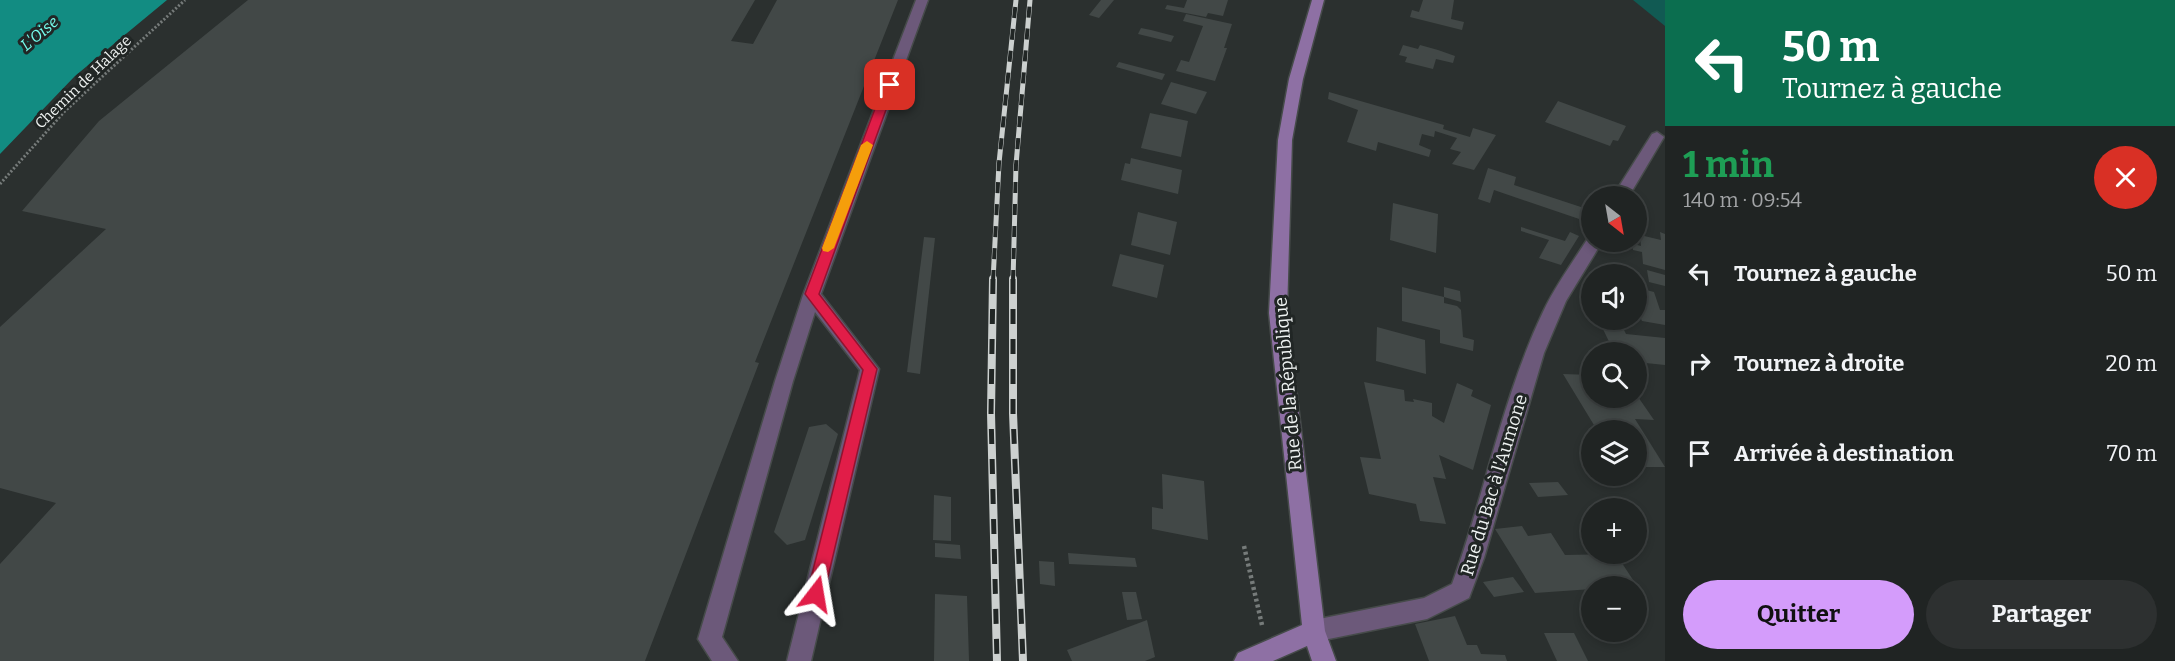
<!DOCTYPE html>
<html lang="fr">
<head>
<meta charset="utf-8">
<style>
	body { margin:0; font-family:Bitter,serif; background:#2d3030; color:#f1f3f6; height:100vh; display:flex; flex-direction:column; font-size:22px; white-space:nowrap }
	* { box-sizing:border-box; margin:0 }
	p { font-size:20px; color:#a2a4a6 }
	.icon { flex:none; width:33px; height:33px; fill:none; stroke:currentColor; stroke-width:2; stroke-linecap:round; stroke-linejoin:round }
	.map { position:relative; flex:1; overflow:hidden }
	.panel { display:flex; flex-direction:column; background:#202423; width:510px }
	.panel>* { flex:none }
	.top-card { background:#0b6e4f; color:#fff; overflow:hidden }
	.needle { width:39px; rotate:149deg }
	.controls { position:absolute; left:1581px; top:186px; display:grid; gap:12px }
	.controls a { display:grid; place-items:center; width:66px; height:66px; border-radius:50%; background:#202423; box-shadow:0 3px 9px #0003,0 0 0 2px #3d4141; font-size:30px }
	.pin { position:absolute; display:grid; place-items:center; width:51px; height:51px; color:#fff; margin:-26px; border-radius:12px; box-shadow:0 3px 9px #0006 }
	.me { position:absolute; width:66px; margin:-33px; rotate:14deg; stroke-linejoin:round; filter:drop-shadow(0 0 4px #0008) }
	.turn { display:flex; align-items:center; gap:21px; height:126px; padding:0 18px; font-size:27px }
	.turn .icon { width:78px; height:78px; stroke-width:2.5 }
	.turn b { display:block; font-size:42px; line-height:51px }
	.round { display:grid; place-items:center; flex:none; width:63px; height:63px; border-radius:32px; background:#2d3030 }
	.overview { display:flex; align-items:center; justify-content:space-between; height:102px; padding:0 18px }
	h1 { font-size:36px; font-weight:700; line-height:45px; color:#1e9e55 }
	.cta { display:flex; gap:12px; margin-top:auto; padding:12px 18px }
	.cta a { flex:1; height:69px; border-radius:36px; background:#d49cfb; color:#111; font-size:24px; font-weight:700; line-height:69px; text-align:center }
	.cta a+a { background:#2d3030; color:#f1f3f6 }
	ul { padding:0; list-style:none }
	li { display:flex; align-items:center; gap:18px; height:90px; padding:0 18px }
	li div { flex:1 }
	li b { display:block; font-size:22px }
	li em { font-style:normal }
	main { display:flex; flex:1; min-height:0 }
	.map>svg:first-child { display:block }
	.green { fill:#115a53 }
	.water { fill:#128c82 }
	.building { fill:#424847 }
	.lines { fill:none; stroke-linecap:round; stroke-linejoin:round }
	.lane-casing { stroke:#464b4a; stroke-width:3 }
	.street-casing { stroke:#464b4a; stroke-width:3 }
	.secondary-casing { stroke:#464b4a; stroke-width:3 }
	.path-far1 { stroke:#767b7a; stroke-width:3; stroke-dasharray:2 2; stroke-linecap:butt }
	.path { stroke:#767b7a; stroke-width:4.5; stroke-dasharray:3 3; stroke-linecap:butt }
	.lane { fill:#6c597a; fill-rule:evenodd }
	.street { fill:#6c597a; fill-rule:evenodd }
	.secondary { fill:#8e70a4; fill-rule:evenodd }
	.rail-far1-casing { stroke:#ccd0cf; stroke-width:5 }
	.rail-casing { stroke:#ccd0cf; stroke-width:8 }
	.rail-far1 { stroke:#212625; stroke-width:4; stroke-dasharray:11; stroke-linecap:butt }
	.rail { stroke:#212625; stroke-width:5; stroke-dasharray:15; stroke-linecap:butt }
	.route { fill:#e11d48; stroke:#92132f; stroke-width:1.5 }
	.slow { fill:#f59e0b }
	.labels { text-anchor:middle; stroke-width:6; stroke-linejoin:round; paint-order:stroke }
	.far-street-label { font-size:15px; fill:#eff3f2; stroke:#212625 }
	.far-water-label { font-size:16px; font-style:italic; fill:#76ffef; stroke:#212625 }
	.street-label { font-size:18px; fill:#eff3f2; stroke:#212625 }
</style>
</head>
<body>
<main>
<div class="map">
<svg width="1665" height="661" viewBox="0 0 1665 661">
	<rect width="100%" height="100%" fill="#2b302f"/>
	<!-- green -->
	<polygon class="green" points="1633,0 1665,0 1665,26"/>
	<!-- water -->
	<polygon class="water" points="0,0 167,0 75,76 0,154"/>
	<!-- building -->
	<g class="building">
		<polygon points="248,0 755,0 731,41 753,44 777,0 898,0 755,362 759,363 645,661 0,661 0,564 56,503 0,488 0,327 106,229 22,211 99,121"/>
		<polygon points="1101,0 1114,0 1099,18 1089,15"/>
		<polygon points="1187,0 1228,0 1223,16 1208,13 1206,17 1165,9 1167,5 1184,8"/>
		<polygon points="1423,0 1454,0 1451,19 1464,22 1462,30 1410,17 1412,10 1419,12"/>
		<polygon points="1186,14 1232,24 1224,48 1227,48 1215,81 1176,71 1181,60 1189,62 1203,26 1183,21"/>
		<polygon points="1141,28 1151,30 1174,36 1171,42 1138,34"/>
		<polygon points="1403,45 1418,49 1420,45 1438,50 1455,56 1453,63 1436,59 1433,69 1405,62 1407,57 1399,55"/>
		<polygon points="1119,62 1165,74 1162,80 1116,67"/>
		<polygon points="1171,82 1207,92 1196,114 1161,104"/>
		<polygon points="1329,92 1444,125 1443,129 1470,137 1473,128 1496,135 1474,170 1452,164 1461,152 1450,149 1457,138 1435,131 1434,137 1422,134 1420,141 1419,145 1431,150 1429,157 1378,142 1376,151 1347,142 1358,110 1328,99"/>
		<polygon points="1558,101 1626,126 1618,141 1613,140 1610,146 1545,122"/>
		<polygon points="1150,113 1188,121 1181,157 1141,148"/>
		<polygon points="1131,158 1182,170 1178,194 1121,180 1125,163 1130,164"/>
		<polygon points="1488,168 1516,177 1514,185 1590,210 1588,222 1494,190 1490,203 1478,199"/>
		<polygon points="1393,203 1438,214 1436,253 1390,240"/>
		<polygon points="1138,212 1177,222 1170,255 1131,245"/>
		<polygon points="1521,227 1565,241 1570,232 1579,236 1561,265 1539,258 1549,240 1521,231"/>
		<polygon points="1660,232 1665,234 1665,270 1643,264 1642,252 1633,250 1633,244 1641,246 1640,235 1661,240"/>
		<polygon points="924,237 935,238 920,374 907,372"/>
		<polygon points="1120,254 1164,265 1157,298 1112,286"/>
		<polygon points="1647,270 1665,275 1665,286 1649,282"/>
		<polygon points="1636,284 1644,286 1646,290 1654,292 1660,310 1665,310 1665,325 1642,321 1636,308"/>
		<polygon points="1402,287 1444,297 1444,303 1457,306 1461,310 1463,337 1474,340 1473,351 1440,343 1440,330 1402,321"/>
		<polygon points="1444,287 1460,291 1461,302 1444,297"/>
		<polygon points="1377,327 1425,340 1426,374 1376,361"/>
		<polygon points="1602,327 1624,330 1626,334 1665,338 1665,365 1636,362 1636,352 1614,352"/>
		<polygon points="1563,374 1592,375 1592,398 1636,398 1636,394 1654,420 1635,419 1665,467 1636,467 1636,430 1597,430"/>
		<polygon points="1364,382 1404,390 1405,401 1414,402 1413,399 1432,403 1432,416 1444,423 1457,383 1473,390 1471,396 1491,405 1473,470 1439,455 1446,479 1433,477 1446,524 1420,521 1416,504 1369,494 1360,457 1381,459"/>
		<polygon points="826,424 838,434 805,540 787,545 774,532 809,427"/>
		<polygon points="1162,474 1204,481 1208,540 1152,529 1152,507 1163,509"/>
		<polygon points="1558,482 1568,495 1538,497 1529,483"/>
		<polygon points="934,495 951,497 951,541 933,540"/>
		<polygon points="1522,526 1528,536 1551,533 1565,555 1616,554 1637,586 1592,586 1592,589 1535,593 1495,529"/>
		<polygon points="935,543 960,545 961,559 935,557"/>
		<polygon points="1068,553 1135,558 1137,567 1069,564"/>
		<polygon points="1039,561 1054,562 1055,586 1040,584"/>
		<polygon points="1513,577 1524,592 1494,597 1483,582"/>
		<polygon points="1122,592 1136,592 1142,619 1127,620"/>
		<polygon points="935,594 967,596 969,661 934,661"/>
		<polygon points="1455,616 1467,645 1477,645 1481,654 1505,655 1507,661 1429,661 1415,624"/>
		<polygon points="1147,620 1155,657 1145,661 1072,661 1067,650"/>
		<polygon points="1544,633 1574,633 1588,661 1557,661"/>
	</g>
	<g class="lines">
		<!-- lane casing -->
		<g class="lane-casing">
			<polygon id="lane" points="916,0 928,0 821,294 879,369 811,661 787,661 860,370 815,312 793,381 722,637 738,661 712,661 698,639 775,381 803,295"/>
		</g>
		<!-- street casing -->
		<g class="street-casing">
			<g id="street">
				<polygon points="1657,132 1664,137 1629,196 1613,196 1652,134"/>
				<path d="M1592,237V242H1602L1566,301L1544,353L1484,558L1469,598L1427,619L1314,642L1306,639L1303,631L1306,623L1314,620L1424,598L1452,584C1485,494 1502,398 1543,312C1555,286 1573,262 1588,238Z"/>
			</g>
		</g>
		<!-- secondary casing -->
		<g class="secondary-casing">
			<polygon id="secondary" points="1312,0 1324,0 1303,79 1292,140 1287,313 1325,631 1336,661 1312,661 1307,646 1273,661 1234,661 1238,653 1302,625 1269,313 1278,140 1289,79"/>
		</g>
		<!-- path-far1 -->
		<polyline class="path-far1" points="0,184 64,112 185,0"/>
		<!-- path -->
		<polyline class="path" points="1244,546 1262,625"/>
		<!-- lane -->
		<use href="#lane" class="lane"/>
		<!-- street -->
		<use href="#street" class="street"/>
		<!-- secondary -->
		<use href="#secondary" class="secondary"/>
		<!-- rail-far1 casing -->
		<g class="rail-far1-casing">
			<g id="rail-far1">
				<polyline points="993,281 999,163 1016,0"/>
				<polyline points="1013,281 1016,165 1030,0"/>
			</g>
		</g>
		<!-- rail casing -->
		<g class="rail-casing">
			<g id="rail">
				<polyline points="993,279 991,413 997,661"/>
				<polyline points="1013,279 1013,413 1023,661"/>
			</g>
		</g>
		<!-- rail-far1 -->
		<use href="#rail-far1" class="rail-far1"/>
		<!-- rail -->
		<use href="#rail" class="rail"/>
	</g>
	<!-- route -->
	<polygon class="route" points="890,82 895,85 819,294 877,369 824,594 822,599 816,602 810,599 807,594 863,370 805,294 884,85"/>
	<!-- slow -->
	<polygon class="slow" points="867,141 873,145 834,248 828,252 823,251 822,248 861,145"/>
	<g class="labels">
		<!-- far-street labels -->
		<g class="far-street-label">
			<text transform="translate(83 82) rotate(-44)" y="5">Chemin de Halage</text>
		</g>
		<!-- far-water labels -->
		<g class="far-water-label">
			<text transform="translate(39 33) rotate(-40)" y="6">L'Oise</text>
		</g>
		<!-- street labels -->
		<g class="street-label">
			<text transform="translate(1288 384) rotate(-95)" y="6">Rue de la République</text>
			<text transform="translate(1494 485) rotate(-73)" y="6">Rue du Bac à l'Aumone</text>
		</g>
	</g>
</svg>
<div class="controls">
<a><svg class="needle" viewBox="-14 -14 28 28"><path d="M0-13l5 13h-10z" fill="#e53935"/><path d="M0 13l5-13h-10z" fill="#a2a4a6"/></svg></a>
<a><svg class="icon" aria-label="sound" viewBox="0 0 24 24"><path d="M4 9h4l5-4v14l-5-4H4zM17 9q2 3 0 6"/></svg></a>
<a><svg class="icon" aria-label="search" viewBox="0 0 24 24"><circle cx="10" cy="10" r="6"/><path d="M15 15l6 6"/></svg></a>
<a><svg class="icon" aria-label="layers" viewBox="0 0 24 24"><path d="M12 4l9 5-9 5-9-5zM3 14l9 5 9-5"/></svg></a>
<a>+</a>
<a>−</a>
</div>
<div class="pin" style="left:890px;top:85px;background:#d93025"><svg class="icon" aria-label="arrive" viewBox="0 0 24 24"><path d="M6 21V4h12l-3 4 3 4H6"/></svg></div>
<svg class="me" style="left:816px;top:594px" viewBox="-20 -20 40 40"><path d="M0-17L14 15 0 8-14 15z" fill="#e11d48" stroke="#fff" stroke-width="4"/></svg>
</div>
<section class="panel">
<div class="top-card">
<div class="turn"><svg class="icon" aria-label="left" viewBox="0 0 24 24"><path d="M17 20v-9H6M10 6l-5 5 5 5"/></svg><div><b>50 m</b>Tournez à gauche</div></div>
</div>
<div class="overview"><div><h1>1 min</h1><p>140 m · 09:54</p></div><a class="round" style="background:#d93025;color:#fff"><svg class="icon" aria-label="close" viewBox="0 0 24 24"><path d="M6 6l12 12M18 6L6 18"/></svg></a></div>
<ul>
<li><svg class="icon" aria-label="left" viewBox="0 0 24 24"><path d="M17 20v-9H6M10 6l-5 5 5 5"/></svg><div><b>Tournez à gauche</b></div><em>50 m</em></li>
<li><svg class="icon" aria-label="right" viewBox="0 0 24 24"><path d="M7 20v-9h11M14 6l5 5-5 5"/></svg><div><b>Tournez à droite</b></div><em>20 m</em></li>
<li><svg class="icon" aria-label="arrive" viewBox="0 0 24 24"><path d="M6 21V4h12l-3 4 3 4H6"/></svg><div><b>Arrivée à destination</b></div><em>70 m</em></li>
</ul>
<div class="cta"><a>Quitter</a><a>Partager</a></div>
</section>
</main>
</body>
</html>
